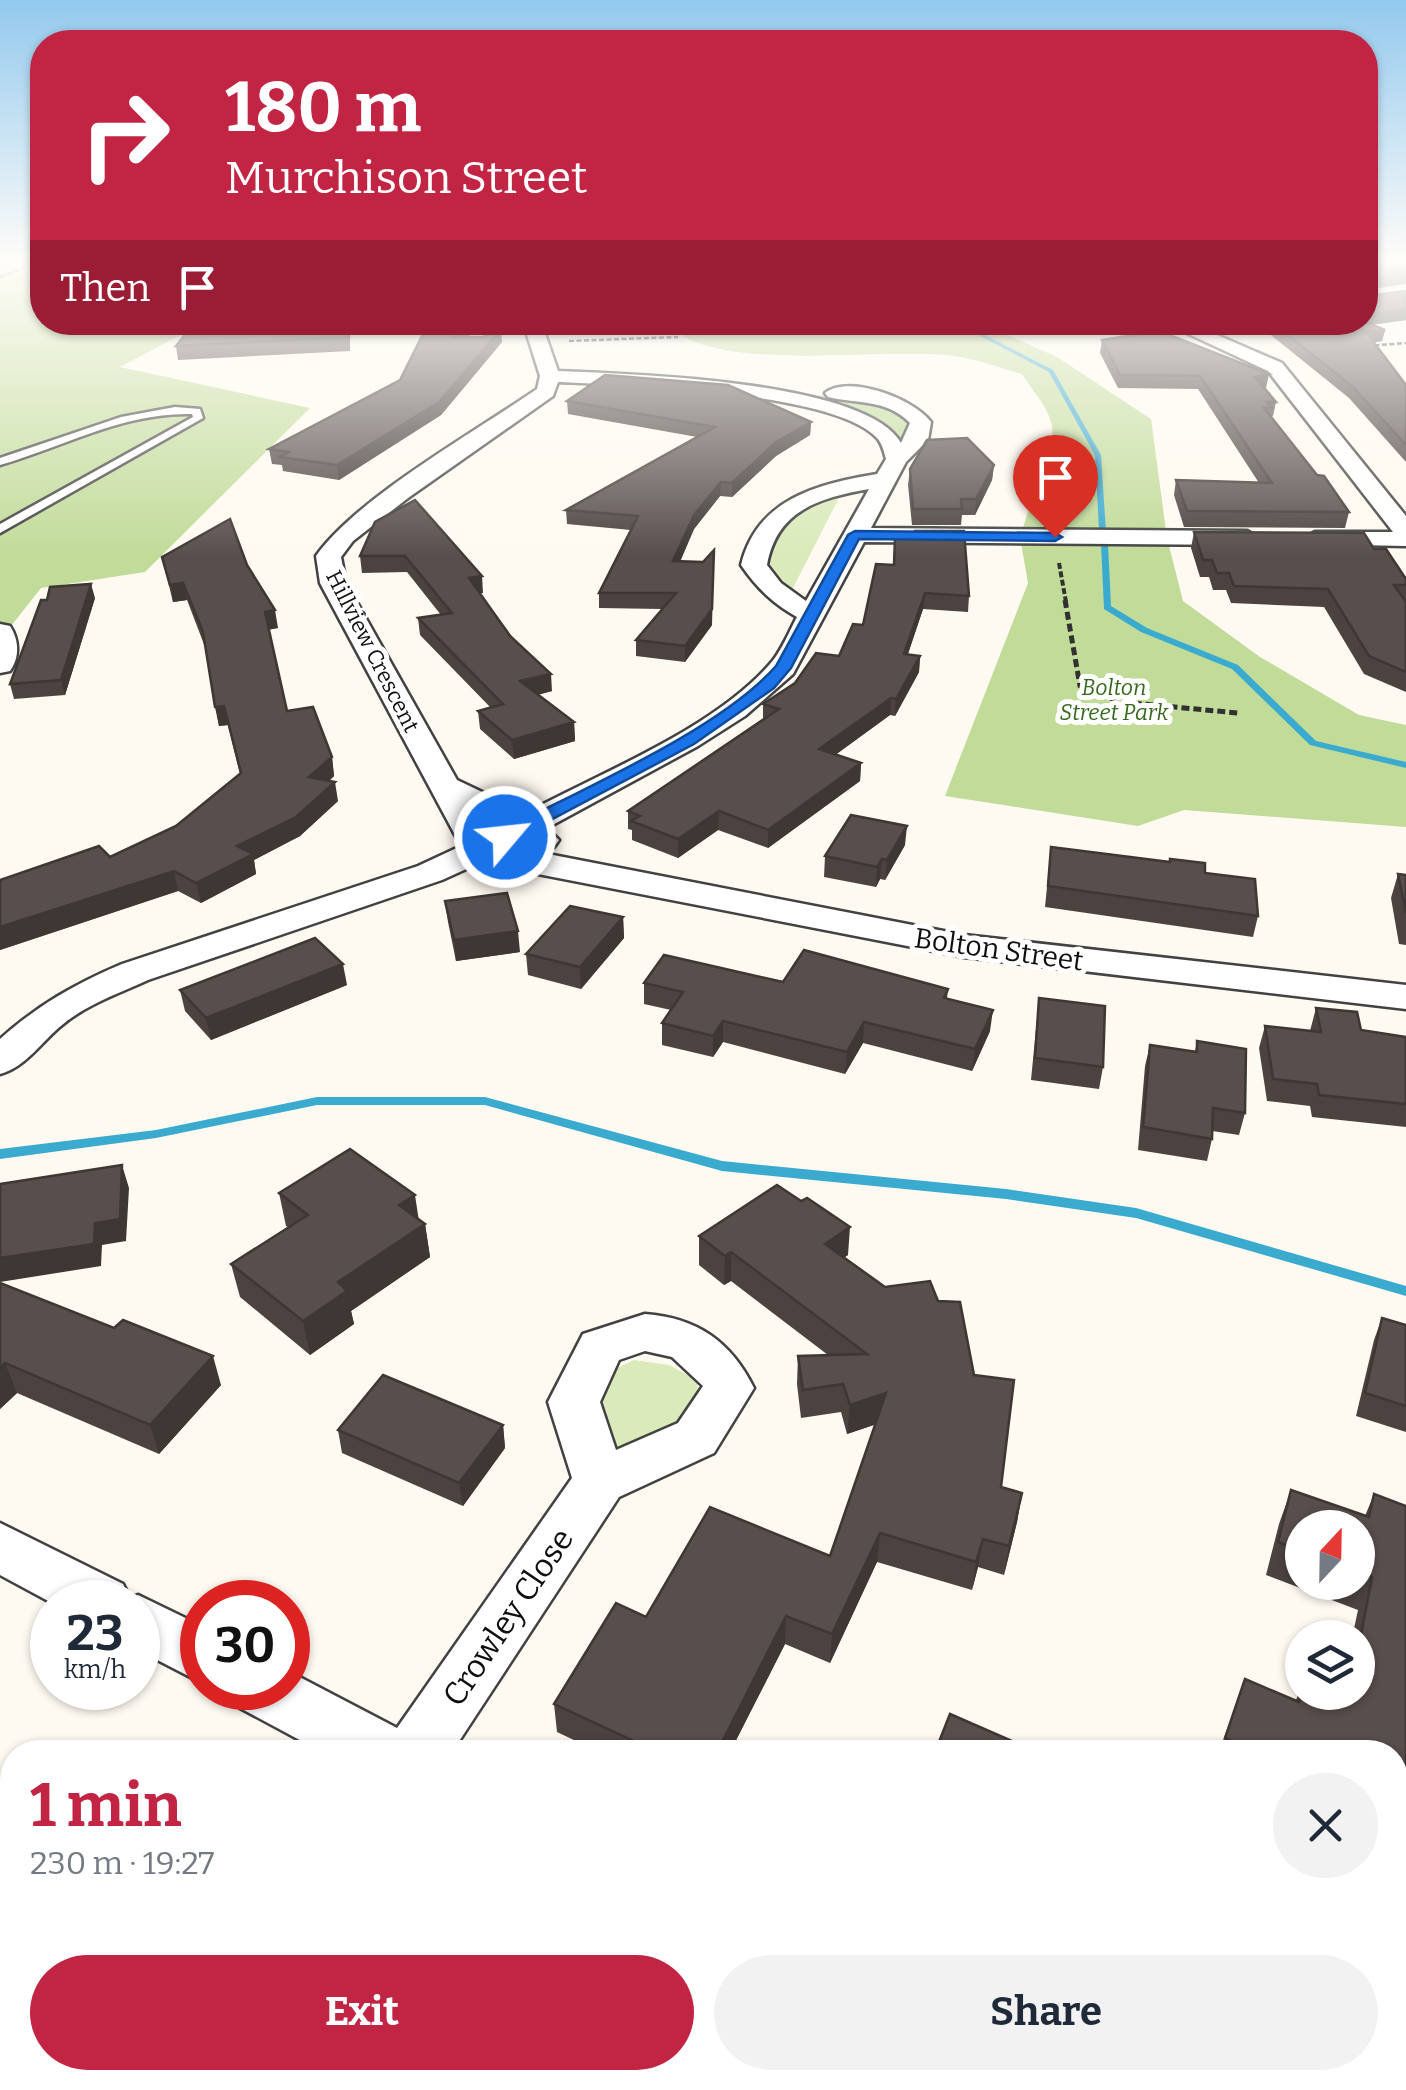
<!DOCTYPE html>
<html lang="en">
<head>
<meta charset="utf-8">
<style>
	body { margin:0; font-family:Bitter,serif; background:#f2f2f3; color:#1f2937; height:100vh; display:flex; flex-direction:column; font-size:38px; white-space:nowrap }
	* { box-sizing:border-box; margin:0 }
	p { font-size:32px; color:#747a83 }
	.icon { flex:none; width:55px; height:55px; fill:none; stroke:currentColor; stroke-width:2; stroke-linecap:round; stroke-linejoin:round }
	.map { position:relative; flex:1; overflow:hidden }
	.panel { position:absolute; left:0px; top:1740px; width:1408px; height:350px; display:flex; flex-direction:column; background:#fff; border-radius:40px 40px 0 0; box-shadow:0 2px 8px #0004 }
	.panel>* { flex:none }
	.banner { position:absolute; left:30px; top:30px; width:1348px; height:305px; border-radius:40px; box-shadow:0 2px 8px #0004; background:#c22543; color:#fff; overflow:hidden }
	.needle { width:65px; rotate:22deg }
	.tools { position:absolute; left:1285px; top:1510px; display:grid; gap:20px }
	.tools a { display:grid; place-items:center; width:90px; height:90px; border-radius:50%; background:#fff; box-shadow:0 2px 8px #0004; font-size:50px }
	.speed { position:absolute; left:30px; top:1580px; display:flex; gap:20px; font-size:50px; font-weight:700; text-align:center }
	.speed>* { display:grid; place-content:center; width:130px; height:130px; border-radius:50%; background:#fff; box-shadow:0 2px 8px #0004; line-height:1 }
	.speed small { font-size:25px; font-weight:400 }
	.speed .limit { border:15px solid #d22; background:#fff; color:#111 }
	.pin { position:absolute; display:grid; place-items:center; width:85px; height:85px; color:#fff; margin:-102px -42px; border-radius:50% 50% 50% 0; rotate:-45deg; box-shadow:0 0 10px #0007 }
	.pin .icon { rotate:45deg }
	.me { position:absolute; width:110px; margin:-55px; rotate:62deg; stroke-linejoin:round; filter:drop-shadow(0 0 8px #0008) }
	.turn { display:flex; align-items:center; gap:35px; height:210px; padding:0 30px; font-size:45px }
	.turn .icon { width:130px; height:130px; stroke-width:2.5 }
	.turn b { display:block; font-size:70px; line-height:85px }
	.then { display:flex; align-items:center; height:95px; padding:0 30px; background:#0003; gap:20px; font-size:38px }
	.round { display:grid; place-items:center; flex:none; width:105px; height:105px; border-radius:52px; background:#f2f2f3 }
	.summary { display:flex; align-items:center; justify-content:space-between; height:170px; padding:0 30px }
	h1 { font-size:60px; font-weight:700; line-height:75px; color:#c22543 }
	.cta { display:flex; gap:20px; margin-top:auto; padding:20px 30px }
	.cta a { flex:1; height:115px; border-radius:60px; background:#c22543; color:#fff; font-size:40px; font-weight:700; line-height:115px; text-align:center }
	.cta a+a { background:#f2f2f3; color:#1f2937 }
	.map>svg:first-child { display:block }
	.green { fill:#daeaba }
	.forest { fill:#c1db99 }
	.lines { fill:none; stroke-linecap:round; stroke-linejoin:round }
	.stream { fill:#3baacf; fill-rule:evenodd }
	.service-casing { stroke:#424242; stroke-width:5 }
	.minor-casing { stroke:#424242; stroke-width:5 }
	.path-far2 { stroke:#313131; stroke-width:2.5; stroke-dasharray:5 2.5; stroke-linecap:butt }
	.path-far1 { stroke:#313131; stroke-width:4; stroke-dasharray:6 2.5; stroke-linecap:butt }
	.path { stroke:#313131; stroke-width:5; stroke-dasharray:8 4; stroke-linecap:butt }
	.service { fill:#fff; fill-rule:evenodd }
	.minor { fill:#fff; fill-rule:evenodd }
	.wall { fill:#4c4340; fill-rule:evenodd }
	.shaded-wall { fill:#3e3734 }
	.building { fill:#584e4b; stroke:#3e3734; stroke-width:2.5 }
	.route { fill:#1a73e8; stroke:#114b97; stroke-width:2.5 }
	.labels { text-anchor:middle; stroke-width:10; stroke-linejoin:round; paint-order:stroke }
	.far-street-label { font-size:22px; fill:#0f0f0f; stroke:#fff }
	.far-park-label { font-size:22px; font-style:italic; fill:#38691e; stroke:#fff }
	.street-label { font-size:28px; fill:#0f0f0f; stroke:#fff }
	.near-street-label { font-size:32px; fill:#0f0f0f; stroke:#fff }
</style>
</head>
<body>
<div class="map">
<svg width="1406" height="2090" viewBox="0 0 1406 2090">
	<rect width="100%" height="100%" fill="#fffaf1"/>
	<!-- green -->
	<g class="green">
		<polygon points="843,490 792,590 770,582 760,558 794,511"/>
		<polygon points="634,1360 669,1365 697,1380 699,1409 680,1430 611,1456 594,1409 605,1374"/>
	</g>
	<!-- forest -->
	<g class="forest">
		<polygon points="0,263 42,263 42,322 203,323 120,367 310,408 145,572 41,588 0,640"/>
		<path d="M679,322L981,323L1057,357L1151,419L1167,538L1183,601L1260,657L1359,715L1406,725V827L1184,810L1138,826L945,796L1028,583L1020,537L1052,436C1056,415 1033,392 1022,374C1000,368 977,359 954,356C884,347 731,372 677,332Z"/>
		<polygon points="840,395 892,409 913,427 910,440 896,446 898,437 879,422 802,396"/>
	</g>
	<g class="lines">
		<!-- stream -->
		<g class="stream">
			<polygon points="953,322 960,322 1053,370 1101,455 1106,532 1099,530 1095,455 1049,372"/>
			<polygon points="1101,543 1108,545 1111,606 1147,628 1238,665 1316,741 1406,762 1406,768 1310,745 1232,669 1141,632 1104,609"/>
			<polygon points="317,1097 485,1097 722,1161 1006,1189 1136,1208 1406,1286 1406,1296 1136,1218 1006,1199 722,1171 485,1105 317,1105 156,1138 0,1159 0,1149 156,1130"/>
		</g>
		<!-- service casing -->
		<g class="service-casing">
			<path id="service" d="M175,407L200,409L203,418L0,533V524L193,417L192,414C124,412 63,447 0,465V458L121,417Z"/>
		</g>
		<!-- minor casing -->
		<g class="minor-casing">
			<g id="minor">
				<path d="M523,322H541L558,371C629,374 865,380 901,443L910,423C887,399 858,404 828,397L825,393C849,374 914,399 931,422L928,440L906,462L871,528L1247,531L1259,538L1247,545L864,542L793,674L745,716L698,746L547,828L559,840L554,847L542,850L522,841L512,847L964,935L1406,985V1009L964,957L507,868L486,860L442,880L148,980C120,993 87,1004 62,1025C42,1041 26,1067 0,1074V1039C38,1005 75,984 122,964L418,866L461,846L320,583L316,556C357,498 475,432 537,389L540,376ZM558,382C623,385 834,391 877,438C882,443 884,452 886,459L877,474C817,484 757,499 741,565C757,588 773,604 797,617C789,632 781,652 770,664C712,730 602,772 526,813L457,780L346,583L341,557L353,541L408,498L553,396ZM869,489L806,601L781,583L767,565C777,510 819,498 869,489ZM475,813L501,826L487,834Z"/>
				<polygon points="1163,322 1187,322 1282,363 1406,516 1406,546 1306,544 1303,539 1315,532 1393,532 1268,371"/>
				<path d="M0,624L10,626C19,640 20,657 10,671L0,673Z"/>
				<path d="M645,1314C698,1318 731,1342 754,1388L714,1453L619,1497L452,1752H322L240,1708L231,1688H288V1671L397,1728L572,1478L548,1402L583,1334ZM645,1351L672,1357L703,1386L678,1423L616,1450L600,1402L619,1360Z"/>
				<polygon points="0,1523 123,1584 130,1598 138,1595 202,1626 202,1683 138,1650 138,1602 52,1603 0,1575"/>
				<polygon points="974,2078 1065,2078 1070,2090 979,2090"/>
			</g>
		</g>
		<!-- path-far2 -->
		<g class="path-far2">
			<polyline points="0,277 37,263"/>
			<polyline points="569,341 678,337"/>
			<polyline points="1367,346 1406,343"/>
		</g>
		<!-- path-far1 -->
		<polyline class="path-far1" points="1059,563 1066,602"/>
		<!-- path -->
		<polyline class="path" points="1065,600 1080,686 1121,702 1238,713"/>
		<!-- service -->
		<use href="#service" class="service"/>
		<!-- minor -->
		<use href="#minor" class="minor"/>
	</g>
	<!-- wall -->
	<g class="wall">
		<polygon points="1406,291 1406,320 1371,325 1385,330 1382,341 1374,342 1406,385 1406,462 1349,398 1255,322 1365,322 1368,296"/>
		<polygon points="350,322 350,351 178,360 176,346"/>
		<polygon points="429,322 482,322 467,337 502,342 441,415 339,480 283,471 282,465 272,464 269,449 400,380"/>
		<polygon points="1102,340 1266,388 1264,388 1276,402 1273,416 1271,417 1317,475 1349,512 1345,528 1184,527 1174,495 1176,480 1259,483 1198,389 1118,388 1100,353"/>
		<polygon points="567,401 811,422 810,435 776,456 732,497 720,496 694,529 680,562 712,625 685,662 636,656 636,640 662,609 599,608 599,593 631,530 567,524 566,510 697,437 568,414"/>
		<polygon points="994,465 992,480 975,515 962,515 961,525 912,525 908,485 910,469"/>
		<polygon points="375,522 483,593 480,593 552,691 538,695 574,722 575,741 514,759 480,729 478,711 491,708 420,635 418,618 441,615 407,572 362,573 360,556"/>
		<polygon points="915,531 969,596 968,612 923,609 908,654 920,656 919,672 895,716 890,715 836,754 861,763 860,781 768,848 718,830 678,858 632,840 632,830 628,829 628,811 763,721 763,704 839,656 863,625 893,565 895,537 914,538"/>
		<polygon points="1194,532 1374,549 1406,579 1406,692 1364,674 1324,607 1231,603 1226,590 1213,590 1209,577 1200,577 1191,548"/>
		<polygon points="162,557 247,565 278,628 269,629 287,711 332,757 334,776 329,781 338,801 300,836 254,860 256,874 201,903 178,891 0,950 0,880 110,857 176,826 240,774 228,725 219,726 205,647 187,600 173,602"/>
		<polygon points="95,598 65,695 14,699 10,684"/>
		<polygon points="905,845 885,880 880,879 876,887 824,877 825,856"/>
		<polygon points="1051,847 1205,873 1258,916 1253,937 1045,907"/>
		<polygon points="1398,874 1406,875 1406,945 1399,944 1391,898"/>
		<polygon points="445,901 520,952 456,961 448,922"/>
		<polygon points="623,917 624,938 581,989 528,975 526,954"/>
		<polygon points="783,982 948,989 947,999 990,1031 972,1071 863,1043 845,1074 723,1042 713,1057 662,1045 662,1023 671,1010 644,1004 644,983"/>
		<polygon points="347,985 211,1040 185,1011 180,990"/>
		<polygon points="1039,998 1103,1067 1099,1089 1031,1080"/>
		<polygon points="1316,1008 1361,1030 1406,1037 1406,1127 1312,1117 1310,1106 1267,1101 1259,1048 1265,1026 1310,1031"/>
		<polygon points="1197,1041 1245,1113 1239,1135 1212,1131 1212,1139 1207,1161 1138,1150 1145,1066 1150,1045 1195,1051"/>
		<polygon points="279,1193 418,1219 425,1224 430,1257 351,1311 354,1324 310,1355 240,1297 231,1264 288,1227 286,1226"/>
		<polygon points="699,1236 848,1255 844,1257 885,1287 938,1301 974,1375 1001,1487 1022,1493 1017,1522 1004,1575 978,1567 972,1590 877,1562 830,1663 785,1644 730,1752 599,1752 557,1732 554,1704 646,1617 830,1556 876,1424 847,1434 841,1412 801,1418 797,1384 798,1356 828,1355 731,1281 724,1285 699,1265"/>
		<polygon points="0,1283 221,1385 159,1454 17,1393 0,1409"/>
		<polygon points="1382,1318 1406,1325 1406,1432 1356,1416 1374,1340"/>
		<polygon points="503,1425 505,1448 463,1506 342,1453 338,1430"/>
		<path d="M1291,1490L1365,1516L1374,1494L1406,1506V1936L1395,1955V1752H1219L1245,1679L1296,1700L1302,1685V1692H1358V1638H1352L1358,1610L1266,1575L1279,1524ZM1302,1528H1358V1582H1302Z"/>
		<polygon points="12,1795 12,1957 0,1951 0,1806 3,1808"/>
		<polygon points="397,2078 391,2090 228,2090 224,2081"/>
	</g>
	<!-- shaded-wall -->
	<g class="shaded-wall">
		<polygon points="1406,274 1406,284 1365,290 1365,280"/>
		<polygon points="1406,310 1406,320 1348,328 1365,322 1365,315"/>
		<polygon points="469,322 482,322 455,350 454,337"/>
		<polygon points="501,329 502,342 441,415 339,480 337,465"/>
		<polygon points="1385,330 1382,341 1364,344 1366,332"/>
		<polygon points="1269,374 1266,388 1253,390 1255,377"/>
		<polygon points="811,422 810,435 776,456 732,497 732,483 776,442"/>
		<polygon points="994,465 992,480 975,515 976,499"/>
		<polygon points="721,482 720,496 694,529 673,577 673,561 694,515"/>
		<polygon points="714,550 712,625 685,662 685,646"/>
		<polygon points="482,576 483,593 471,595 469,578"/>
		<polygon points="183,583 187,600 173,602 170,585"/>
		<polygon points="91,584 95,598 65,695 61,680"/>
		<polygon points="925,593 923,609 902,671 904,654"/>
		<polygon points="275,610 278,628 268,630 265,612"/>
		<polygon points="920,656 919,672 895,716 896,699"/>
		<polygon points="551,674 552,691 522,698 520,681"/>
		<polygon points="891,698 890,715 819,767 819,749"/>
		<polygon points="224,706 228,725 219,726 215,707"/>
		<polygon points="574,722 575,741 514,759 512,740"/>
		<polygon points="332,757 334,776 313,796 309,777"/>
		<polygon points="861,763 860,781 768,848 768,830"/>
		<polygon points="335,782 338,801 300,836 254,860 256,874 201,903 196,883 237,846"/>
		<polygon points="719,811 718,830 678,858 678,839"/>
		<polygon points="907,826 905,845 885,880 887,860"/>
		<polygon points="882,859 880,879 876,887 877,867"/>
		<polygon points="174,871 178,891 0,950 0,927"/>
		<polygon points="623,917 624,938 581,989 580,967"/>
		<polygon points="518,931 520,952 456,961 454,940"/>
		<polygon points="343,964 347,985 211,1040 206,1018"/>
		<polygon points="993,1010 990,1031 972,1071 975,1049"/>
		<polygon points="723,1021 723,1042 713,1057 713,1036"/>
		<polygon points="864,1022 863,1043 845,1074 847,1052"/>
		<polygon points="122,1165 129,1188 126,1241 102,1245 101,1266 0,1282 0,1258 95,1223"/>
		<polygon points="415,1195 420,1228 425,1224 430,1257 351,1311 354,1324 310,1355 303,1321 338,1282 399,1205"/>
		<polygon points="850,1227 848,1255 824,1272 825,1244"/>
		<polygon points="731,1252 731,1281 724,1285 725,1256"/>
		<polygon points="213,1356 221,1385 159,1454 150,1425"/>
		<polygon points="5,1363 17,1393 0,1409 0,1368"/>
		<polygon points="886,1393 883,1422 847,1434 850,1405"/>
		<polygon points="503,1425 505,1448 463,1506 459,1483"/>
		<polygon points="1022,1493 1017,1522 1004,1575 1009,1546"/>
		<polygon points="880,1533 877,1562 830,1663 832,1634"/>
		<polygon points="983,1539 978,1567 972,1590 976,1562"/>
		<polygon points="786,1616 785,1644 730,1752 717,1752"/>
		<polygon points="376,2078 397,2078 391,2090 370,2090"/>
		<polygon points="607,2078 610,2078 611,2090 602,2090"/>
	</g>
	<!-- building -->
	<g class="building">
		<polygon points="1365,263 1406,263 1406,274 1365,280"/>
		<polygon points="1406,291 1406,310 1365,315 1365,293 1368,296"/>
		<polygon points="195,322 349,322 349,337 176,346"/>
		<polygon points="429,322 469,322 454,337 483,337 501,329 439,402 337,465 280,457 289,452 269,449 400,380"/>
		<polygon points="1271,322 1365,322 1385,330 1366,332 1406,385 1406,445 1352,386"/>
		<polygon points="1159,331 1269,374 1255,377 1276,402 1267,402 1272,408 1264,408 1317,475 1324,476 1349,512 1187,511 1176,480 1272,483 1200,376 1120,375 1102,340"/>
		<polygon points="605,375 728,385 811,422 776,442 732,483 721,482 694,515 673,561 703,562 714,550 712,609 685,646 636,640 676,593 599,593 638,516 566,510 715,427 567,401"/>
		<polygon points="967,438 994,465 976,499 961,499 962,509 913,509 910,469 927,440"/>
		<polygon points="415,500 482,576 469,578 510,636 551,674 520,681 574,722 512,740 478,711 503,704 418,618 452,613 405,556 360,556 375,522"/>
		<polygon points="230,519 247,565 275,610 265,612 287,711 313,707 332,757 309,777 335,782 296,817 237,846 253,854 196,883 174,871 0,927 0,880 99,846 110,857 176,826 241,773 224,706 215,707 203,632 183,583 170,585 162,557"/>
		<polygon points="915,531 964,531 969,596 925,593 904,654 920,656 896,699 891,698 819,749 861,763 768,830 719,811 678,839 631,821 640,816 628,811 779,709 763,704 795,683 816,653 839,656 853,624 863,625 876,564 894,565 895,537 916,538"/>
		<polygon points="1194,532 1364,533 1374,549 1386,549 1406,579 1406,585 1394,585 1406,602 1406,672 1369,656 1328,589 1234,586 1229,573 1217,573 1212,560 1203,560"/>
		<polygon points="91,584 61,680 10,684 41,600 47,600 50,587"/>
		<polygon points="851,815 907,826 887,860 882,859 877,867 825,856"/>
		<polygon points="1051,847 1170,862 1170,859 1205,863 1205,873 1255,879 1258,916 1048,886"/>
		<polygon points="1398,874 1406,875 1406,913"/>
		<polygon points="507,893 518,931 454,940 445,901"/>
		<polygon points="570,906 623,917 580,967 526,954"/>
		<polygon points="315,938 343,964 206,1018 180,990"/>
		<polygon points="804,950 948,989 944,998 993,1010 975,1049 864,1022 847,1052 723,1021 713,1036 662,1023 683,992 644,983 664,955 783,982"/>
		<polygon points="1039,998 1105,1006 1103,1067 1035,1058"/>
		<polygon points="1316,1008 1357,1012 1361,1030 1406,1037 1406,1104 1319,1095 1317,1084 1273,1079 1265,1026 1321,1032"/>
		<polygon points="1197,1041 1246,1049 1245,1113 1213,1108 1212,1139 1143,1127 1150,1045 1197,1052"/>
		<polygon points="350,1149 415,1195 399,1205 425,1224 338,1282 347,1291 303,1321 231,1264 308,1215 279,1193"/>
		<polygon points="122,1165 120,1219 95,1223 94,1244 0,1258 0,1184"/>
		<polygon points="777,1185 801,1201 807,1198 850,1227 825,1244 885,1287 930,1281 938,1301 960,1302 974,1375 1014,1380 1001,1487 1022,1493 1009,1546 983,1539 976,1562 880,1533 832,1634 786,1616 717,1752 657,1752 554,1704 616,1603 646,1617 710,1507 830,1556 886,1393 850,1405 843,1384 803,1390 798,1356 867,1354 731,1252 725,1256 699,1236"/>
		<polygon points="0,1283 114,1328 123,1320 213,1356 150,1425 5,1363 0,1368"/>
		<polygon points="1382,1318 1406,1325 1406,1406 1365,1393"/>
		<polygon points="383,1375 503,1425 459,1483 338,1430"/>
		<polygon points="1291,1490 1369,1517 1374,1494 1406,1506 1406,1921 1395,1916 1395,1752 1258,1752 1225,1738 1245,1679 1299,1702 1302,1691 1302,1692 1358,1692 1358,1651 1372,1577 1358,1571 1358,1528 1302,1528 1302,1551 1278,1542"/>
		<polygon points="950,1714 1037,1752 935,1752"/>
		<polygon points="12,1795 12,1938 0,1932 0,1806 3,1808"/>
		<polygon points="226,2078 376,2078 370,2090 243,2090 224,2081"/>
		<polygon points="443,2078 515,2078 521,2080 522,2078 607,2078 602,2090 437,2090"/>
	</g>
	<!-- sky -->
	<linearGradient id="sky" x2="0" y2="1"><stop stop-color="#93c9ee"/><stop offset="0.47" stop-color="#fffdf9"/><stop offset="1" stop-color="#fffdf9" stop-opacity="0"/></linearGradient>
	<rect width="1406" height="556" fill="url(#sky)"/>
	<!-- route -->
	<path class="route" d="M855,531L1055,533L1062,537L1055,541L859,539L791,668L774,688L694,744L511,841H498V833C577,791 719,731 776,666L848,535Z"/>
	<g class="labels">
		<!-- far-street labels -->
		<g class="far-street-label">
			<text transform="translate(373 651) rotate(63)" y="8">Hillview Crescent</text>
		</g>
		<!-- far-park labels -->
		<g class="far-park-label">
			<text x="1114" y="695">Bolton<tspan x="1114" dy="25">Street Park</tspan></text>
		</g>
		<!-- street labels -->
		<g class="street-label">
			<text transform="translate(999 949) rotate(8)" y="10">Bolton Street</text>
		</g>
		<!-- near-street labels -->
		<g class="near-street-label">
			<text transform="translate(508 1617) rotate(-56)" y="11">Crowley Close</text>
		</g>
	</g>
</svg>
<div class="tools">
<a><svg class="needle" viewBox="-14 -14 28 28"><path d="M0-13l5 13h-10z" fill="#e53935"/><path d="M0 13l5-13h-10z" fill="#747a83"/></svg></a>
<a><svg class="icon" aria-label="layers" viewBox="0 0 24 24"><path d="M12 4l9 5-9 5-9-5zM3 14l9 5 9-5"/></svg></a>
</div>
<div class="speed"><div>23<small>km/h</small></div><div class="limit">30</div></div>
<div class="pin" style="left:1055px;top:537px;background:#d93025"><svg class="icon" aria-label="arrive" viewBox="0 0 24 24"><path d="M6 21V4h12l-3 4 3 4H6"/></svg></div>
<svg class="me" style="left:505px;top:837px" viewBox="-20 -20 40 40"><circle r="17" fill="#1a73e8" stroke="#fff" stroke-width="3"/><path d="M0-11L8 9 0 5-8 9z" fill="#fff"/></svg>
<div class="banner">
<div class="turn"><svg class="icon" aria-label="right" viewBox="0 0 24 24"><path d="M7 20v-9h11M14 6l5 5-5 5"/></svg><div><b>180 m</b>Murchison Street</div></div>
<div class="then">Then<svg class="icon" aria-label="arrive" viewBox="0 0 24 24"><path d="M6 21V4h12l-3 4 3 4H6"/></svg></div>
</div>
<section class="panel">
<div class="summary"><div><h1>1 min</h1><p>230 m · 19:27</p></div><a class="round"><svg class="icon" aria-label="close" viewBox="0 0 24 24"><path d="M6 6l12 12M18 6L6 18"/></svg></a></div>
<div class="cta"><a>Exit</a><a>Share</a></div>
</section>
</div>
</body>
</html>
